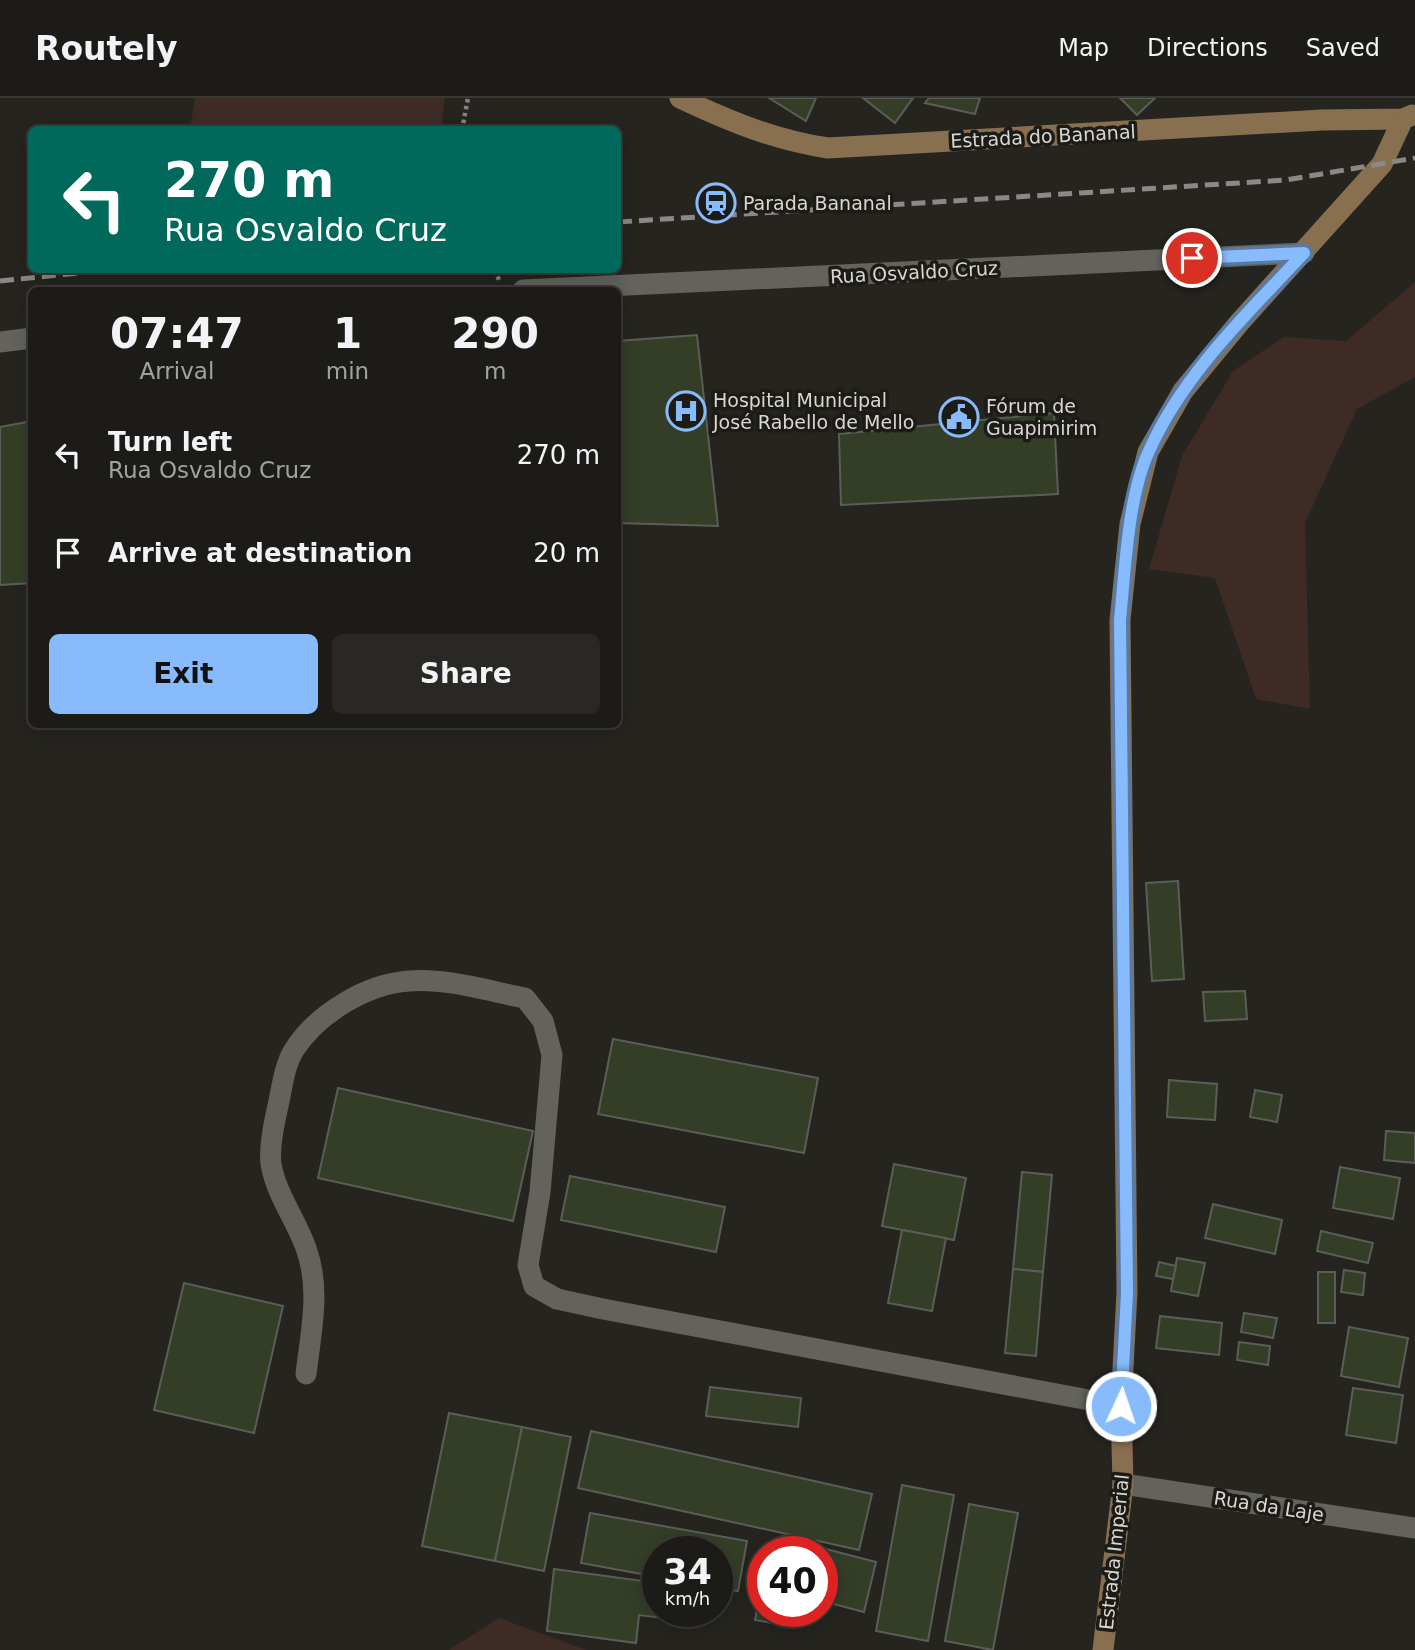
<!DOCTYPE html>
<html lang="en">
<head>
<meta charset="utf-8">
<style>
	body { margin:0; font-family:"DejaVu Sans",sans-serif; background:#292824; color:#f1f3f6; height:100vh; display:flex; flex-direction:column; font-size:26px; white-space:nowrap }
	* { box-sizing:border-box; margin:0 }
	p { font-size:23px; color:#a0a1a1 }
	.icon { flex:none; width:38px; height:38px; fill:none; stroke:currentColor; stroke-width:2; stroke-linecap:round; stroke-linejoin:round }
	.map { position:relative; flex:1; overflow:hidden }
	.drawer { position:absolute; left:28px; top:189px; width:593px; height:441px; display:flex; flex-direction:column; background:#1c1b17; border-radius:10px; box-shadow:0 4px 18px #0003,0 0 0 2px #3a3936 }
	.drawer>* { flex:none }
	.guide { position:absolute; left:28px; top:28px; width:593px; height:147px; border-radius:10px; box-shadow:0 4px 18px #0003,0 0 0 2px #3a3936; background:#00695c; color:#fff; overflow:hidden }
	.speed { position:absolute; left:642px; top:1438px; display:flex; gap:14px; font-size:35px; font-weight:700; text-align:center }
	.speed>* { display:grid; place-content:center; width:91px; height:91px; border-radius:50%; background:#1c1b17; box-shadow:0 4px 18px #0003,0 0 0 2px #3a3936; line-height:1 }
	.speed small { font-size:18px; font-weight:400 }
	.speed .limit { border:10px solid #d22; background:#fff; color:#111 }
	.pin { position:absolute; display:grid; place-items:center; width:60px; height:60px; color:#fff; margin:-30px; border:4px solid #fff; border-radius:50%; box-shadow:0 2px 7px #0007 }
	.me { position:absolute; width:77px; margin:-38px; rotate:3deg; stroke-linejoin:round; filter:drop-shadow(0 0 5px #0008) }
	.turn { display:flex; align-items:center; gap:24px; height:147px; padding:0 21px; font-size:32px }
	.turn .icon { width:91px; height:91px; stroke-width:2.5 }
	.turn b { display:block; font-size:49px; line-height:60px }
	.eta { display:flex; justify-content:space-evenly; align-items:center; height:119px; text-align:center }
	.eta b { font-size:42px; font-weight:700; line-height:49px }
	.action { display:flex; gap:14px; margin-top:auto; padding:14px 21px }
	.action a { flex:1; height:80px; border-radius:10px; background:#87bbfb; color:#111; font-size:28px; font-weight:700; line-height:80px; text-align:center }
	.action a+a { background:#292824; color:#f1f3f6 }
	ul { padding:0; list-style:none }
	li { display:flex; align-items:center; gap:21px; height:98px; padding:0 21px }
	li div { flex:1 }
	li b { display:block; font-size:26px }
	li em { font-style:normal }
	header { display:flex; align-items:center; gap:42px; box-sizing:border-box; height:98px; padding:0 35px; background:#1c1b17; border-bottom:2px solid #3a3936 }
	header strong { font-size:33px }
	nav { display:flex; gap:38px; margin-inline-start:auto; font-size:24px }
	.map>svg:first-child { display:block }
	.green { fill:#3e2b26 }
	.building { fill:#343e27; stroke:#5b5e58; stroke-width:2 }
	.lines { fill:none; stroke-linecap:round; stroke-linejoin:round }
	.path { stroke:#84837f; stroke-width:4.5; stroke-dasharray:3.5 3.5; stroke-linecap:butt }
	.street { stroke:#63625c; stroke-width:21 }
	.secondary { stroke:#886f4f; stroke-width:21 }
	.rail { stroke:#8a8986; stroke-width:5; stroke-dasharray:14 7; stroke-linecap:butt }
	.route-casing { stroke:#587aa3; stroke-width:18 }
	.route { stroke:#87bbfb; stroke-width:12 }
	.labels { text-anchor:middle; stroke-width:7; stroke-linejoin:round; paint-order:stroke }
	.street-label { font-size:19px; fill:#d8d7d4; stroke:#1c1b15 }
	.poi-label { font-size:19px; fill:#d8d7d4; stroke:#1c1b15; text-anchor:start }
</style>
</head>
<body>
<header>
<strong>Routely</strong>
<nav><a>Map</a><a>Directions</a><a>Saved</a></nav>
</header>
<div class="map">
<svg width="1415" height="1552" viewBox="0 0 1415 1552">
	<rect width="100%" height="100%" fill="#25241f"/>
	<!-- green -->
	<g class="green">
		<polygon points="195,0 445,0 441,31 190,31"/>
		<polygon points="1415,184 1415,279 1357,311 1305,425 1310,611 1256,601 1215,480 1149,471 1182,358 1233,273 1284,239 1346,243"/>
		<polygon points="499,1520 586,1552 449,1552"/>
	</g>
	<!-- building -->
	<g class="building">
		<polygon points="769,0 816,0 806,23"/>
		<polygon points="863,0 913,0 895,25"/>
		<polygon points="929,0 980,0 975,16 925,5"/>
		<polygon points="1120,0 1155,0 1137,17"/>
		<polygon points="697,237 718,428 618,425 618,243"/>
		<polygon points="1054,315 1058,396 841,407 839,336"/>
		<polygon points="32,323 32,485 0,487 0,329"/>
		<polygon points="1178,783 1184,881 1152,883 1146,785"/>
		<polygon points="1245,893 1247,921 1205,923 1203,894"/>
		<polygon points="613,941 818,980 804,1055 598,1016"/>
		<polygon points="1169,982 1217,986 1215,1022 1167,1019"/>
		<polygon points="338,990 533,1033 513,1123 318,1080"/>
		<polygon points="1255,992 1282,997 1277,1024 1250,1019"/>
		<polygon points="1386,1033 1415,1035 1415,1065 1384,1062"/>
		<polygon points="894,1066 966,1080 954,1142 882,1128"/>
		<polygon points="1340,1069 1400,1080 1393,1121 1333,1110"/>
		<polygon points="1022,1074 1052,1077 1043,1174 1013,1171"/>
		<polygon points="570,1078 725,1109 716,1154 561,1122"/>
		<polygon points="1213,1106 1282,1122 1275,1156 1205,1140"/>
		<polygon points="902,1132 946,1140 932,1213 888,1205"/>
		<polygon points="1321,1133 1373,1145 1368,1165 1317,1153"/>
		<polygon points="1177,1160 1205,1165 1198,1198 1171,1193"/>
		<polygon points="1159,1164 1176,1168 1173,1181 1156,1178"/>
		<polygon points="1013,1171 1043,1174 1036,1258 1005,1255"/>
		<polygon points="1344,1172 1365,1175 1363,1197 1341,1194"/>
		<rect x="1318" y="1174" width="17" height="51"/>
		<polygon points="184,1185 283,1208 254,1335 154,1312"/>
		<polygon points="1244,1215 1277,1220 1273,1240 1241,1234"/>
		<polygon points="1160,1218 1222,1225 1219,1257 1156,1250"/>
		<polygon points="1349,1229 1408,1240 1399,1289 1341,1278"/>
		<polygon points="1239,1244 1270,1248 1268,1267 1237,1262"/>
		<polygon points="710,1289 801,1300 798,1329 706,1318"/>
		<polygon points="1353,1290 1403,1297 1396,1345 1346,1337"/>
		<polygon points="449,1315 522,1329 495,1463 422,1448"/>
		<polygon points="522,1329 571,1339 544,1473 495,1463"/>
		<polygon points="591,1333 872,1396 859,1452 578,1390"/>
		<polygon points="902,1387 954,1397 928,1543 876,1533"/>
		<polygon points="969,1406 1018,1415 993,1552 945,1543"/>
		<polygon points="590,1415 747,1443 738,1493 718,1490 718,1454 658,1454 658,1479 581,1465"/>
		<polygon points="799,1444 876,1464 864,1514 822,1503 822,1454 796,1454"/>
		<polygon points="554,1471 658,1485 658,1514 663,1514 662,1520 639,1517 636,1545 547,1533"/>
		<polygon points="762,1485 763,1514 782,1514 779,1526 755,1522"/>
	</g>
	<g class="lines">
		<!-- path -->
		<g class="path">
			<polyline points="462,32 468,0"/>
			<polyline points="495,172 499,182"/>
		</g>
		<!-- street -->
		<g class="street">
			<polyline points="523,192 1304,155"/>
			<polyline points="0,244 32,240"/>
			<path d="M306,1276C311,1233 321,1191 306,1150C296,1122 276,1096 271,1066C269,1049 274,1025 278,1008C282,990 284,968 294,952C317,916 366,886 409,883C447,880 488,893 525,900L543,923L552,957L540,1094L528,1167L534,1188L557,1201L603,1211L1121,1308"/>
			<polyline points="1123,1386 1415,1430"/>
		</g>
		<!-- secondary -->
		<g class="secondary">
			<path d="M680,0C729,23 774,42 828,50L1322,22L1403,21L1412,17"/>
			<polyline points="1103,1552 1123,1386 1121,1308 1127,1194 1120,522 1130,426 1148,354 1183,293 1239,225 1382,66 1403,21"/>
		</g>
		<!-- rail -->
		<g class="rail">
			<polyline points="618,124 1286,82 1415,60"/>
			<polyline points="0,183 108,172"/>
		</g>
	</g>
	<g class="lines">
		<!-- route casing -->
		<g class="route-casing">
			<path id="route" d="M1121,1308L1127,1195L1120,522C1125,472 1128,398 1149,353C1183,276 1248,215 1304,155L1192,160"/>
		</g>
		<!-- route -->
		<use href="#route" class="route"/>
	</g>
	<!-- icons -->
	<defs>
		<g id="station-ring" transform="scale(2.0125)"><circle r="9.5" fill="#1c1b15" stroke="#87bbfb" stroke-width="1.5"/><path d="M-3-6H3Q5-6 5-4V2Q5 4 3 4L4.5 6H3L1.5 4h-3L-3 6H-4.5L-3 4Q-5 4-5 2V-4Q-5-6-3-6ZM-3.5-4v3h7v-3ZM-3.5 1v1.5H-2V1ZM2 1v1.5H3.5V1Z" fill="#87bbfb"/></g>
		<g id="hospital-ring" transform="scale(2.0125)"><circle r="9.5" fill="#1c1b15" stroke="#87bbfb" stroke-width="1.5"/><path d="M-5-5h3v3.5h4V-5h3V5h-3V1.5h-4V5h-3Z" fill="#87bbfb"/></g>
		<g id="civic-ring" transform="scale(2.0125)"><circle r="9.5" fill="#1c1b15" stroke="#87bbfb" stroke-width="1.5"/><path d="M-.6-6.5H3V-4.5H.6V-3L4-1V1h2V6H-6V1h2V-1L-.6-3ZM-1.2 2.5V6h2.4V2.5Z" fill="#87bbfb"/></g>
	</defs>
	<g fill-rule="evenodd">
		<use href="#station-ring" x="716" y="105"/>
		<use href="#hospital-ring" x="686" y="313"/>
		<use href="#civic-ring" x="959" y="319"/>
	</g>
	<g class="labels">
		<!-- street labels -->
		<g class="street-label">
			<text transform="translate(1043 38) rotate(-3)" y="7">Estrada do Bananal</text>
			<text transform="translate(914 174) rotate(-3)" y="7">Rua Osvaldo Cruz</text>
			<text transform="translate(1269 1408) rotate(9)" y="7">Rua da Laje</text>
			<text transform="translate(1114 1454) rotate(-84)" y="7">Estrada Imperial</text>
		</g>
		<!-- poi labels -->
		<g class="poi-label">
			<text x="743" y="112">Parada Bananal</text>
			<text x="713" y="309">Hospital Municipal<tspan x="713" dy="22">José Rabello de Mello</tspan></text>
			<text x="986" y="315">Fórum de<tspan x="986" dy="22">Guapimirim</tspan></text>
		</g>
	</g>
</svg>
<div class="speed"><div>34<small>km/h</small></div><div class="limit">40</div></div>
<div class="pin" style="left:1192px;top:160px;background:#d93025"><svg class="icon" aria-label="arrive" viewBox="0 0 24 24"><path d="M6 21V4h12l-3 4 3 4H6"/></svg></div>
<svg class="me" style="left:1121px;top:1308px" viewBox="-20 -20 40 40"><circle r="17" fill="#87bbfb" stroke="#fff" stroke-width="3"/><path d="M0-11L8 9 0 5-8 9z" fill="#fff"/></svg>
<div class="guide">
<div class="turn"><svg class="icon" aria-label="left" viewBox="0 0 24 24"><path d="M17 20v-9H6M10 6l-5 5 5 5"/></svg><div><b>270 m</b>Rua Osvaldo Cruz</div></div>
</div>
<section class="drawer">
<div class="eta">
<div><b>07:47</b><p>Arrival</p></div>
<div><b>1</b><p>min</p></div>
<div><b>290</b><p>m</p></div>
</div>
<ul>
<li><svg class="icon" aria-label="left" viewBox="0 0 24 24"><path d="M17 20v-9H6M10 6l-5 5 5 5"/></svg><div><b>Turn left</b><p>Rua Osvaldo Cruz</p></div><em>270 m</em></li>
<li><svg class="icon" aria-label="arrive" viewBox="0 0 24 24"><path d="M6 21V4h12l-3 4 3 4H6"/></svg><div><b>Arrive at destination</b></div><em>20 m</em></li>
</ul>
<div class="action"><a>Exit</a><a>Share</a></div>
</section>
</div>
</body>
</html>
